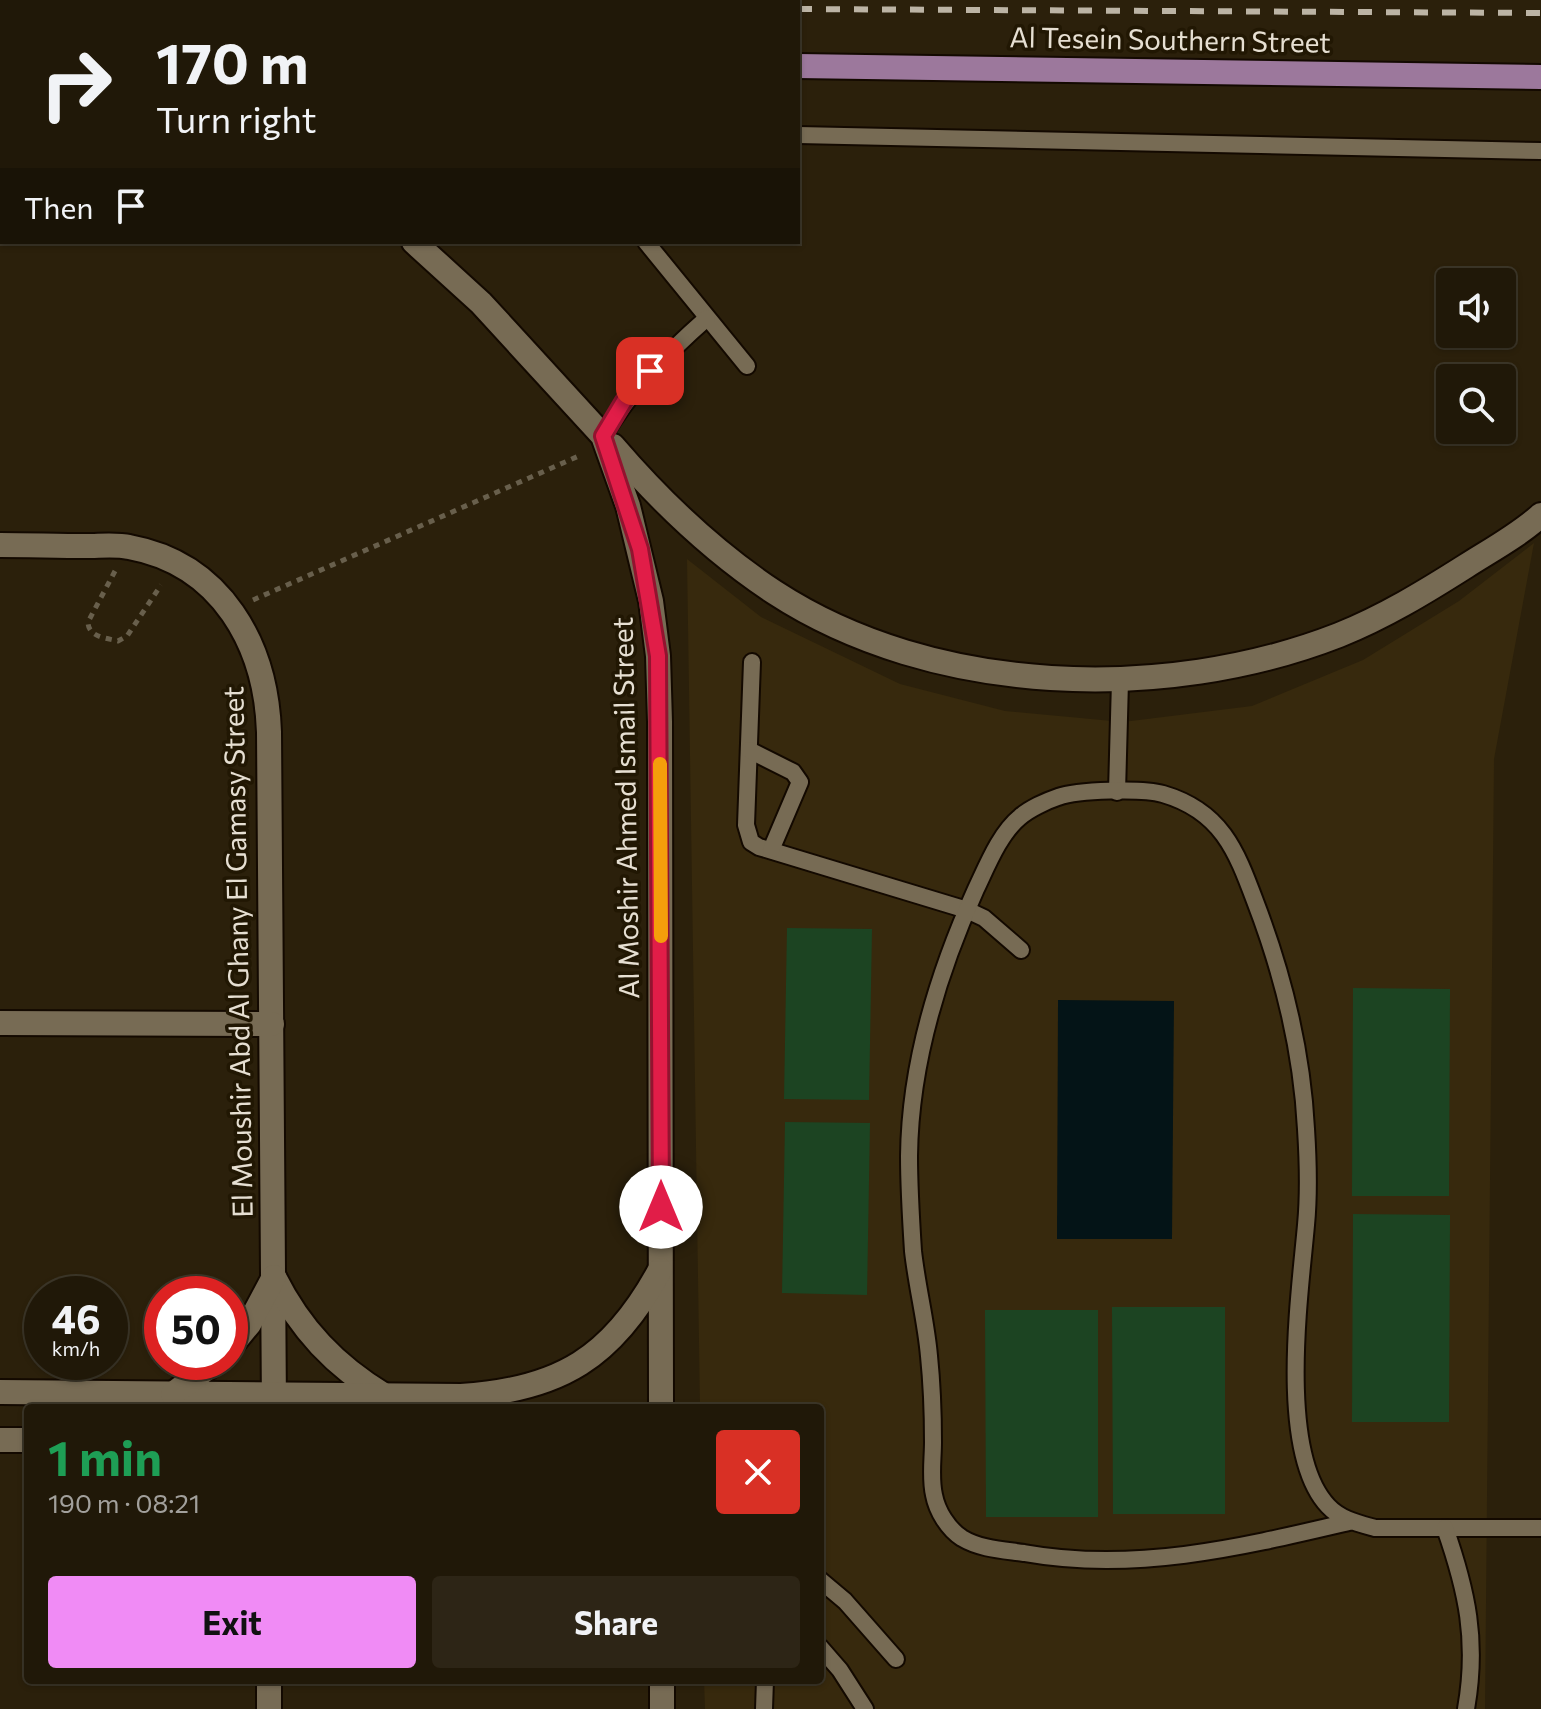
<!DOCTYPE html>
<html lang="en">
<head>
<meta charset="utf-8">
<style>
	body { margin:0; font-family:Commissioner,sans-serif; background:#2d2516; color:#f1f3f6; height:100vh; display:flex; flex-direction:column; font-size:30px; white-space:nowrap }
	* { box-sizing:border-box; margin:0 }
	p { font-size:26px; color:#a2a09c }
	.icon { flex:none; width:44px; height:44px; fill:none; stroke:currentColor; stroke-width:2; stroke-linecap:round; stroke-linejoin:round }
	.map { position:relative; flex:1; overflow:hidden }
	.drawer { position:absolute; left:24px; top:1404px; width:800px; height:280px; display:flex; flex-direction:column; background:#201808; border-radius:8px; box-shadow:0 2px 6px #0004,0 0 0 2px #3d3729 }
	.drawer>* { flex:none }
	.banner { position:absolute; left:0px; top:0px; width:800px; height:244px; box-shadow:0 2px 6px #0004,0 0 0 2px #3d3729; background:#201808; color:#f1f3f6; overflow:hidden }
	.controls { position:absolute; left:1436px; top:268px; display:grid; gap:16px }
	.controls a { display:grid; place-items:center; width:80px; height:80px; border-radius:8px; background:#201808; box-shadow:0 2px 6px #0004,0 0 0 2px #3d3729; font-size:40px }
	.speed { position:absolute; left:24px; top:1276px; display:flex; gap:16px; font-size:40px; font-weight:700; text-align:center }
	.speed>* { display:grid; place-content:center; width:104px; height:104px; border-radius:50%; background:#201808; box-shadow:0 2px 6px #0004,0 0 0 2px #3d3729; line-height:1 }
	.speed small { font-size:20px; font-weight:400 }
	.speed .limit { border:12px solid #d22; background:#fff; color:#111 }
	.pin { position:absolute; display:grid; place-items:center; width:68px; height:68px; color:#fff; margin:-34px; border-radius:16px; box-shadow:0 4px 12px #0006 }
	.me { position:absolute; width:88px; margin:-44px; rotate:0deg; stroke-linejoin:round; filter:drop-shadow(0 0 6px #0008) }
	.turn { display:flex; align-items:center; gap:28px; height:168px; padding:0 24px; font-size:36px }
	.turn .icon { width:104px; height:104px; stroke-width:2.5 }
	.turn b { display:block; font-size:56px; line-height:68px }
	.then { display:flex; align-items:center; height:76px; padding:0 24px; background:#0003; gap:16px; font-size:30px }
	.round { display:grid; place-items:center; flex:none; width:84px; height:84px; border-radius:8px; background:#2d2516 }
	.overview { display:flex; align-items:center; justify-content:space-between; height:136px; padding:0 24px }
	h1 { font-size:48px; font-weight:700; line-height:60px; color:#1e9e55 }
	.cta { display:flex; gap:16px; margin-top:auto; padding:16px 24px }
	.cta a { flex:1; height:92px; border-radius:8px; background:#f08bf5; color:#111; font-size:32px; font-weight:700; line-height:92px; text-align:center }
	.cta a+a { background:#2d2516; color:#f1f3f6 }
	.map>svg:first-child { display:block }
	.built { fill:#37290d }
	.green { fill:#1c4422 }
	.water { fill:#041417 }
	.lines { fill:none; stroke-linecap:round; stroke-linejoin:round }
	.lane-casing { stroke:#130900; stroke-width:20 }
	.street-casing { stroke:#130900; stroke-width:28 }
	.secondary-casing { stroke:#130900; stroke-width:28 }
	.primary-casing { stroke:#130900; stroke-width:28 }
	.path { stroke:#685f4c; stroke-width:5; stroke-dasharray:6 6; stroke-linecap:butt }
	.lane { stroke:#776b54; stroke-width:16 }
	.street { stroke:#776b54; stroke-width:24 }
	.secondary { stroke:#776b54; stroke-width:24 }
	.primary { stroke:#9c789c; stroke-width:24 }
	.rail { stroke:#bcb4a5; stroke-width:6; stroke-dasharray:14 14; stroke-linecap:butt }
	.route-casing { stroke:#92132f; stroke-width:20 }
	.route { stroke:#e11d48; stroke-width:14 }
	.slow { stroke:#f59e0b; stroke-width:14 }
	.labels { text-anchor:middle; stroke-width:7; stroke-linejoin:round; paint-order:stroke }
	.street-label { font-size:28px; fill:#e6dfd2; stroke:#211703 }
</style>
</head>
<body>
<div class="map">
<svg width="1541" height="1709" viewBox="0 0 1541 1709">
	<rect width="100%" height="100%" fill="#2b200b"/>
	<!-- built -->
	<polygon class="built" points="1534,543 1494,759 1485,1709 705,1709 704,1680 820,1680 820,1408 700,1408 687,559 761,617 900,684 1005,711 1123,722 1252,706 1363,660 1459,601"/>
	<!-- green -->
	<g class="green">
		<polygon points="787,928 872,929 869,1100 784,1099"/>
		<polygon points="1353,988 1450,989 1449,1196 1352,1196"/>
		<polygon points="785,1122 870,1123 867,1295 782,1293"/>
		<polygon points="1353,1214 1450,1215 1449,1422 1352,1422"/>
		<polygon points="1112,1307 1225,1307 1225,1514 1113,1514"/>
		<polygon points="985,1310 1098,1310 1098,1517 986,1517"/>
	</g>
	<!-- water -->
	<polygon class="water" points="1058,1000 1174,1001 1172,1239 1057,1239"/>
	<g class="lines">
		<!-- lane casing -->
		<g class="lane-casing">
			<g id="lane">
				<polyline points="798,135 1541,151"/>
				<polyline points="646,242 747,366"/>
				<path d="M603,436C632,389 666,354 707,318"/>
				<polyline points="752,662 746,825 751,842 759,847 967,910 984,918 1021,950"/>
				<polyline points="749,750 793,772 800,782 771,850"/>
				<polyline points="1117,792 1120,681"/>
				<path d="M1349,1522C1242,1547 1135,1573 1024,1553C1003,1550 980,1549 962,1538C948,1529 937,1511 934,1495C930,1478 933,1459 933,1442C933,1413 932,1385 929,1356C926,1321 917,1287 913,1251C911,1220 909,1187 909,1156C910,1063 938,973 976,889C987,866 1000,833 1020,817C1029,809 1046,801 1058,797C1077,790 1143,788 1163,794C1221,811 1236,850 1255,901C1283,974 1302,1052 1306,1129C1308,1160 1309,1194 1306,1225C1300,1293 1277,1452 1328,1506C1340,1519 1357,1523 1375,1528H1541"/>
				<path d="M1445,1528C1467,1591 1478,1641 1466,1709"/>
				<polyline points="820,1580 845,1601 896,1659"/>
				<polyline points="820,1647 840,1670 865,1709"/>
				<polyline points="764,1709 765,1680"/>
			</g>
		</g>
		<!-- street casing -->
		<g class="street-casing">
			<g id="street">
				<path d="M0,545C29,545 57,546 86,546C100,546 116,544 129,547C222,564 266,645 269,732L274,1408"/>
				<polyline points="0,1023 272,1024"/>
				<polyline points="269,1709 269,1680"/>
			</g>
		</g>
		<!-- secondary casing -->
		<g class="secondary-casing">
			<g id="secondary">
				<polyline points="414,242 481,303 603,436 628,506 651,601 658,656 660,722 661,1408"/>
				<path d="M613,446C661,502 712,551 774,592C933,696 1165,703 1339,635C1384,617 1425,592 1466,566C1491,550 1519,535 1541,515"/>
				<path d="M274,1277C300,1329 335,1366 385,1396"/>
				<polyline points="230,1347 249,1324 274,1277"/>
				<path d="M0,1392L461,1396C560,1390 613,1357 660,1270"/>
				<polyline points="173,1394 215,1362"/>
				<polyline points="0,1440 28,1440"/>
				<polyline points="662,1680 662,1709"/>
			</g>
		</g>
		<!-- primary casing -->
		<g class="primary-casing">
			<g id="primary">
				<polyline points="798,66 1541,77"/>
				<polyline points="0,69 2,69"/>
			</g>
		</g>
		<!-- path -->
		<g class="path">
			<path d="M115,571L88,622C88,637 106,638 118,641L127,636L161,585"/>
			<polyline points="253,600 581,455"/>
		</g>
		<!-- lane -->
		<use href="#lane" class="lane"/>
		<!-- street -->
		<use href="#street" class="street"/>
		<!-- secondary -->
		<use href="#secondary" class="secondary"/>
		<!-- primary -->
		<use href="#primary" class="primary"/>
		<!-- rail -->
		<g class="rail">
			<polyline points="0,5 2,5"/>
			<polyline points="798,9 1541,13"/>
		</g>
	</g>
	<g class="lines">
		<!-- route casing -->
		<g class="route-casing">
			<polyline id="route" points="650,371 624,401 603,436 640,549 658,656 661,1207"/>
		</g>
		<!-- route -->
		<use href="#route" class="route"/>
		<!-- slow -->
		<polyline class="slow" points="660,764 661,936"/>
	</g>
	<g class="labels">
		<!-- street labels -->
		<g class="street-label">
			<text transform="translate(1170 40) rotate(1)" y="10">Al Tesein Southern Street</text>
			<text transform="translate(626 808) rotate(-91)" y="10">Al Moshir Ahmed Ismail Street</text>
			<text transform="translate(238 952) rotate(-91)" y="10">El Moushir Abd Al Ghany El Gamasy Street</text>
		</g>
	</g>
</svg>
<div class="controls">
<a><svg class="icon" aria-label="sound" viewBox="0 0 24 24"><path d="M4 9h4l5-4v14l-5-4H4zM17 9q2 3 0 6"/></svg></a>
<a><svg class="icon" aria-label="search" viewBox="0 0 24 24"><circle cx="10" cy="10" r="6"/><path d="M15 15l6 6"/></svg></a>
</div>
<div class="speed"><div>46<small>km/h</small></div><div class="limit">50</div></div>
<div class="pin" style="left:650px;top:371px;background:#d93025"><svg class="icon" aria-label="arrive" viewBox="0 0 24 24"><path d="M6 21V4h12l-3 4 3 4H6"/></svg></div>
<svg class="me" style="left:661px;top:1207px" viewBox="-20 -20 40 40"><circle r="19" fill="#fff"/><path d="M0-13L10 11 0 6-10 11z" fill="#e11d48"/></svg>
<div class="banner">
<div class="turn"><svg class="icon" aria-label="right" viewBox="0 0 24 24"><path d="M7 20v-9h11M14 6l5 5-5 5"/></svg><div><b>170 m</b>Turn right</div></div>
<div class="then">Then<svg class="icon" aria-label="arrive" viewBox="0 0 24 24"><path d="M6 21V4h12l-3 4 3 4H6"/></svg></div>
</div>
<section class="drawer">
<div class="overview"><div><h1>1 min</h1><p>190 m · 08:21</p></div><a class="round" style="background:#d93025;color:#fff"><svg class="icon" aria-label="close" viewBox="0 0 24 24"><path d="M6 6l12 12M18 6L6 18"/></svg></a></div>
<div class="cta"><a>Exit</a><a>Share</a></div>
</section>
</div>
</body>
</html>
